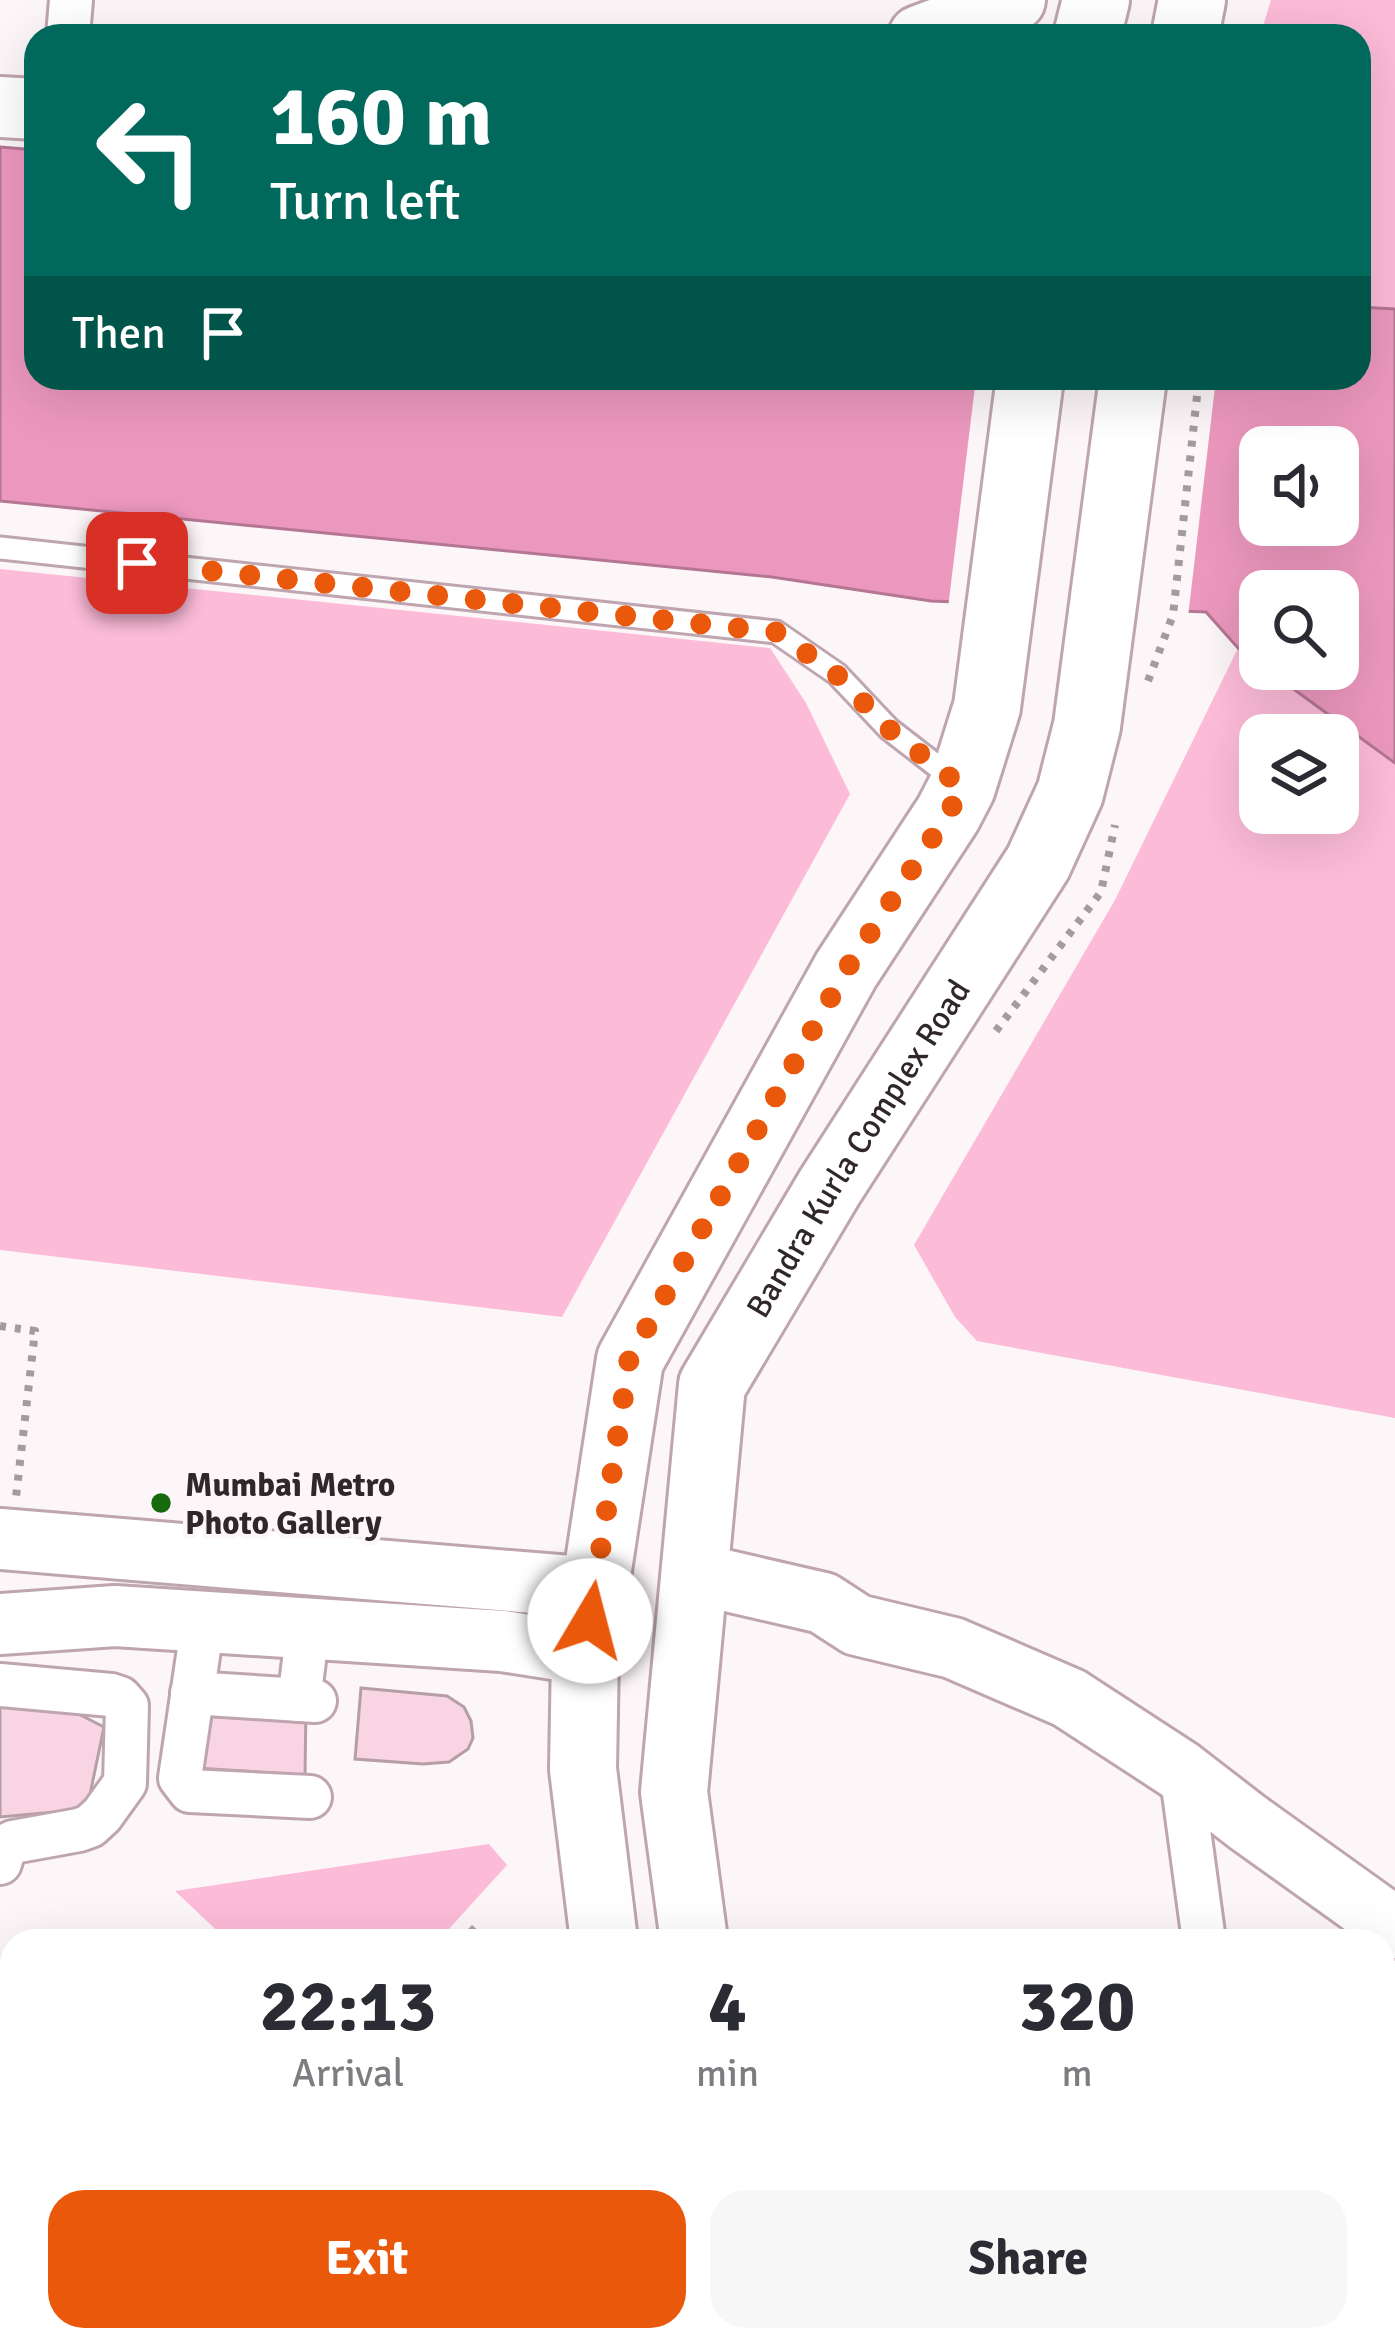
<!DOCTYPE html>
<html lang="en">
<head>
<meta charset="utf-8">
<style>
	body { margin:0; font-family:Signika,sans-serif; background:#f7f7f7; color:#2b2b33; height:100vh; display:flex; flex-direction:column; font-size:45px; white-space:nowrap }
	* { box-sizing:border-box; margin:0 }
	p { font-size:39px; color:#7c7c81 }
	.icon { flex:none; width:66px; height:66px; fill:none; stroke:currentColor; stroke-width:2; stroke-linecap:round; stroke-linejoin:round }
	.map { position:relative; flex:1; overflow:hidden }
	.side { position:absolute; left:0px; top:1929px; width:1395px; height:423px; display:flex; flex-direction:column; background:#fff; border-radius:36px 36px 0 0; box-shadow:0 12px 48px #0002 }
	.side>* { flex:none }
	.top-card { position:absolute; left:24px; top:24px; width:1347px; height:366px; border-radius:36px; box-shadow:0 12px 48px #0002; background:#00695c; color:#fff; overflow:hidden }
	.tools { position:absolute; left:1239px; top:426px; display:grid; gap:24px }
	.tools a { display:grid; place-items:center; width:120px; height:120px; border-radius:24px; background:#fff; box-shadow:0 12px 48px #0002; font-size:60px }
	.pin { position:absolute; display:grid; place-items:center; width:102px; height:102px; color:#fff; margin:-51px; border-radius:24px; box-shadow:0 6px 18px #0006 }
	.me { position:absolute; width:132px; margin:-66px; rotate:8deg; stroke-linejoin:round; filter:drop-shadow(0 0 9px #0008) }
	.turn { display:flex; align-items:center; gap:42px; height:252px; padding:0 48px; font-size:54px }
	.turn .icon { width:156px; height:156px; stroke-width:2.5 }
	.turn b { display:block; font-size:84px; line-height:102px }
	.then { display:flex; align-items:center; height:114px; padding:0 48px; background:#0003; gap:24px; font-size:45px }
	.eta { display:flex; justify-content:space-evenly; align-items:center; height:204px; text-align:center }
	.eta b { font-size:72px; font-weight:700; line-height:84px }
	.primary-button { display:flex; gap:24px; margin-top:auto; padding:24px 48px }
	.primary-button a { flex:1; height:138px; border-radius:36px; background:#ea580c; color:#fff; font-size:48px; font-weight:700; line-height:138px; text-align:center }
	.primary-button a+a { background:#f7f7f7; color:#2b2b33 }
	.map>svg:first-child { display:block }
	.green { fill:#fcbbd7; fill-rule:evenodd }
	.water { fill:#ec98be; stroke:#b47692; stroke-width:3; fill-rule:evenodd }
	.pier { fill:#fcf6f9 }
	.building { fill:#f9d5e4; stroke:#b69ea7; stroke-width:3 }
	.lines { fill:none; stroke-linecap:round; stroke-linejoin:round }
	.lane-casing { stroke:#bea5af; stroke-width:27 }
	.street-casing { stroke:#bea5af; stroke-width:48 }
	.secondary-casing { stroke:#bea5af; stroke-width:66 }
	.primary-casing { stroke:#bea5af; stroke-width:72 }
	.path { stroke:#a39b9f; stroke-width:8; stroke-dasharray:6 9; stroke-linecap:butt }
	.lane { stroke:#fff; stroke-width:21 }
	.street { stroke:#fff; stroke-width:42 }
	.secondary { stroke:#fff; stroke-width:60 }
	.primary { stroke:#fff; stroke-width:66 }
	.route { stroke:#ea580c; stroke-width:21; stroke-dasharray:0 37.8 }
	.poi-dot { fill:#17690d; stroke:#fcf6f9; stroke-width:4.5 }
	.labels { text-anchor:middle; stroke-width:9; stroke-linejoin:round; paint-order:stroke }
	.street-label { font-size:33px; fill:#30272b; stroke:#fcf6f9 }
	.poi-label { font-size:33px; font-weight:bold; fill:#30272b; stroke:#fcf6f9; text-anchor:start }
</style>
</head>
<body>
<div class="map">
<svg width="1395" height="2350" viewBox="0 0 1395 2350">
	<rect width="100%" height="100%" fill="#fcf6f9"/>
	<!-- green -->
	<g class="green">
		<polygon points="1271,0 1395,0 1395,309 1359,307 1359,36 1260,36"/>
		<polygon points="0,569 770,648 806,703 850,794 562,1317 0,1250"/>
		<path d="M1238,648L1260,665V669H1266L1395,763V1418L977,1341L955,1317L914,1245L1115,900ZM1260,735H1338V813H1260Z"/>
		<polygon points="489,1844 507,1865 438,1941 228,1941 175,1891"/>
	</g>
	<!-- water -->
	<path class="water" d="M0,147L36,150V378H1359V307L1395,309V763L1266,669H1338V591H1260V665L1238,648L1206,612L931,601L772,577L0,501ZM1260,447H1338V525H1260Z"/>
	<!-- pier -->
	<polygon class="pier" points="976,378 1216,378 1188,617 948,608"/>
	<!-- building -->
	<g class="building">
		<polygon points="361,1688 447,1696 464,1707 471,1721 473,1738 468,1749 449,1762 423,1764 355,1759"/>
		<polygon points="37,1693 104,1727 87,1809 0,1817 0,1700"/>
		<polygon points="201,1699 306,1707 305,1775 196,1768"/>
		<polygon points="472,1927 488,1941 459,1941"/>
		<polygon points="1395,2104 1395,2222 1383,2223 1383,2105"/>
		<polygon points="428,2340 564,2340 565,2350 429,2350"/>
	</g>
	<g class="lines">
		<!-- lane casing -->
		<g class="lane-casing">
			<polyline id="lane" points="0,548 776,632 837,674 889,729 955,780"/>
		</g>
		<!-- street casing -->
		<g class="street-casing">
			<g id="street">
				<polyline points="68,36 71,0"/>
				<polyline points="203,1622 180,1778 190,1791 310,1797"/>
				<polyline points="0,1685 111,1695 120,1698 127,1706 125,1783 102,1815 90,1826 79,1830 13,1842 5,1846 0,1863"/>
				<polyline points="192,1693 315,1701"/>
				<polyline points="299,1700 308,1629"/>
				<polyline points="1181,1771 1204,1941"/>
				<polyline points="0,2138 12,2161"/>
				<polyline points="87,2340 90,2350"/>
				<polyline points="1256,2340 1257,2350"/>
			</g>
		</g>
		<!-- secondary casing -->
		<g class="secondary-casing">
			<g id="secondary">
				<polyline points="919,36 1015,0"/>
				<polyline points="0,107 36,109"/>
				<polyline points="0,1539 595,1588"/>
				<polyline points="693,1573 823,1603 857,1625 953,1648 1069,1698 1181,1771 1247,1822 1395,1928"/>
				<polyline points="0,1624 115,1616 502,1641 585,1654"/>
			</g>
		</g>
		<!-- primary casing -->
		<g class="primary-casing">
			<g id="primary">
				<polyline points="1087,36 1096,0"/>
				<polyline points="1185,36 1192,0"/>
				<polyline points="604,1941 583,1769 585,1654 630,1360 846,970 948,814 962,787 987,707 1030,378"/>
				<path id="s1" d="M694,1941L674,1792L712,1385L829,1188L1038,863L1070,793L1087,726L1133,378"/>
				<polyline points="656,2340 657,2350"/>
				<polyline points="741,2340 743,2350"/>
			</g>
		</g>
		<!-- path -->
		<g class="path">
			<polyline points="1148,681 1173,615 1199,378"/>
			<polyline points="996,1031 1101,892 1115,825"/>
			<polyline points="0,1326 35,1331 16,1497"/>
		</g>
		<!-- lane -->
		<use href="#lane" class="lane"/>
		<!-- street -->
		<use href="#street" class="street"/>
		<!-- secondary -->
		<use href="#secondary" class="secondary"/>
		<!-- primary -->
		<use href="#primary" class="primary"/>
	</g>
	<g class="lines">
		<!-- route -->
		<polyline class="route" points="137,563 776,632 836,674 889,729 962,787 948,814 846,970 629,1360 590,1621"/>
	</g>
	<!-- markers -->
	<circle class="poi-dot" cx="161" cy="1503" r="12"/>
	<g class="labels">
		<!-- street labels -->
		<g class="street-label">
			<text dy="12" stroke="none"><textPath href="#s1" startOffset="837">Bandra Kurla Complex Road</textPath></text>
		</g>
		<!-- poi labels -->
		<g class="poi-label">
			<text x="185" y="1496">Mumbai Metro<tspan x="185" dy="38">Photo Gallery</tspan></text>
		</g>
	</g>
</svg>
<div class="tools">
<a><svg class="icon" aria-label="sound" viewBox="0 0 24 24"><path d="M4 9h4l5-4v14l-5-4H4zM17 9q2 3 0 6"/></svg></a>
<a><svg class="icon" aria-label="search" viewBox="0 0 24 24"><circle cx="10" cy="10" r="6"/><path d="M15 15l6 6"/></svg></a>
<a><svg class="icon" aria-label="layers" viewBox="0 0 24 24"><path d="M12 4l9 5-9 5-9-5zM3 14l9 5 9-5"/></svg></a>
</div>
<div class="pin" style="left:137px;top:563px;background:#d93025"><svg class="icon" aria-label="arrive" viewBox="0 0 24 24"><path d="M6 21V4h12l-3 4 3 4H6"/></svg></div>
<svg class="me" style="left:590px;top:1621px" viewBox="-20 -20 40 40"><circle r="19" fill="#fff"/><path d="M0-13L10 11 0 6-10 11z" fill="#ea580c"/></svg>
<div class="top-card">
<div class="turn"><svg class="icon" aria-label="left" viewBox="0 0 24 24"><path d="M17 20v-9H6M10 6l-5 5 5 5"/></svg><div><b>160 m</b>Turn left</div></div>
<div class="then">Then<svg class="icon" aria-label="arrive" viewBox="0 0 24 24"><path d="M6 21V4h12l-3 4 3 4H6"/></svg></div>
</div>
<section class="side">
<div class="eta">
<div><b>22:13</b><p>Arrival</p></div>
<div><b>4</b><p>min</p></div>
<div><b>320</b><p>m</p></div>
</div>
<div class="primary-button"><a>Exit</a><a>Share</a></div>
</section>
</div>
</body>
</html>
